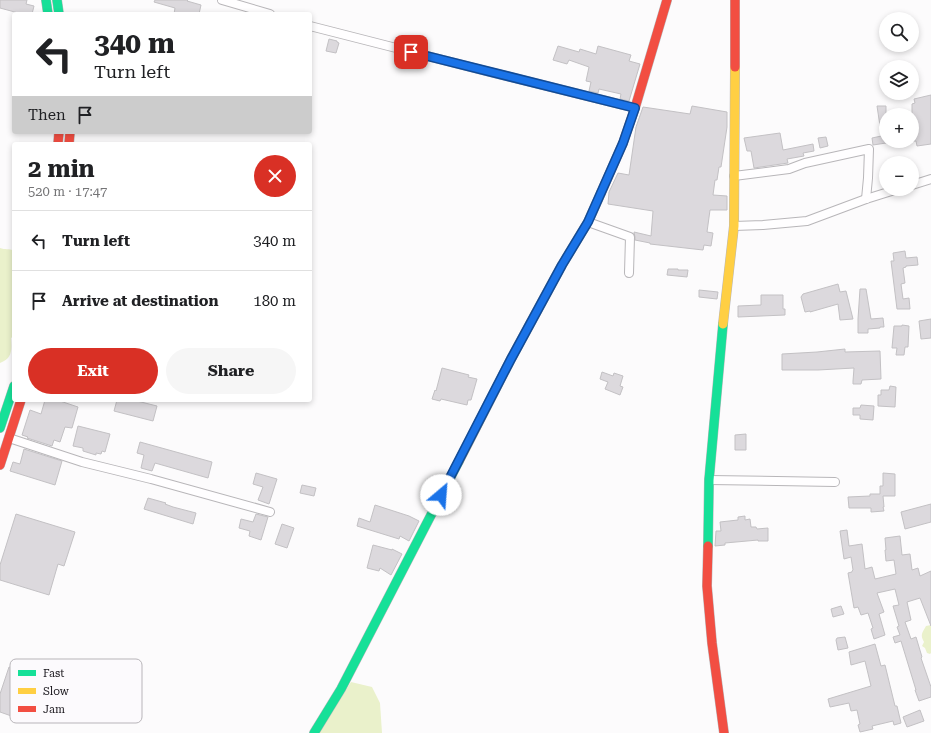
<!DOCTYPE html>
<html lang="en">
<head>
<meta charset="utf-8">
<style>
	body { margin:0; font-family:"Roboto Serif",serif; background:#f6f6f6; color:#202124; height:100vh; display:flex; flex-direction:column; font-size:15px; white-space:nowrap }
	* { box-sizing:border-box; margin:0 }
	p { font-size:13px; color:#757577 }
	.icon { flex:none; width:22px; height:22px; fill:none; stroke:currentColor; stroke-width:2; stroke-linecap:round; stroke-linejoin:round }
	.map { position:relative; flex:1; overflow:hidden }
	.panel { position:absolute; left:12px; top:142px; width:300px; height:260px; display:flex; flex-direction:column; background:#fff; border-radius:4px; box-shadow:0 2px 6px #0003 }
	.panel>* { flex:none }
	.guide { position:absolute; left:12px; top:12px; width:300px; height:122px; border-radius:4px; box-shadow:0 2px 6px #0003; background:#fff; color:#202124; overflow:hidden }
	.tools { position:absolute; left:879px; top:12px; display:grid; gap:8px }
	.tools a { display:grid; place-items:center; width:40px; height:40px; border-radius:50%; background:#fff; box-shadow:0 2px 6px #0003; font-size:20px }
	.pin { position:absolute; display:grid; place-items:center; width:34px; height:34px; color:#fff; margin:-17px; border-radius:8px; box-shadow:0 2px 6px #0006 }
	.me { position:absolute; width:44px; margin:-22px; rotate:27deg; stroke-linejoin:round; filter:drop-shadow(0 0 3px #0008) }
	.turn { display:flex; align-items:center; gap:14px; height:84px; padding:0 16px; font-size:18px }
	.turn .icon { width:52px; height:52px; stroke-width:2.5 }
	.turn b { display:block; font-size:28px; line-height:34px }
	.then { display:flex; align-items:center; height:38px; padding:0 16px; background:#0003; gap:8px; font-size:15px }
	.round { display:grid; place-items:center; flex:none; width:42px; height:42px; border-radius:21px; background:#f6f6f6 }
	.overview { display:flex; align-items:center; justify-content:space-between; height:68px; padding:0 16px }
	h1 { font-size:24px; font-weight:700; line-height:30px }
	.cta { display:flex; gap:8px; margin-top:auto; padding:8px 16px }
	.cta a { flex:1; height:46px; border-radius:24px; background:#d93025; color:#fff; font-size:16px; font-weight:700; line-height:46px; text-align:center }
	.cta a+a { background:#f6f6f6; color:#202124 }
	ul { padding:0; list-style:none }
	li { display:flex; align-items:center; gap:12px; height:60px; padding:0 16px; border-top:1px solid #e0e0e0 }
	li div { flex:1 }
	li b { display:block; font-size:15px }
	li em { font-style:normal }
	.map>svg:first-child { display:block }
	.green { fill:#eaf1cb }
	.building { fill:#dcd9dd; stroke:#c3c1c4 }
	.lines { fill:none; stroke-linecap:round; stroke-linejoin:round }
	.street-casing { stroke:#b8b6b9; stroke-width:10 }
	.fast-casing { stroke:#b8b6b9; stroke-width:10 }
	.slow-casing { stroke:#b8b6b9; stroke-width:10 }
	.jam-casing { stroke:#b8b6b9; stroke-width:10 }
	.street { stroke:#fffeff; stroke-width:8 }
	.fast { stroke:#16e098; stroke-width:9 }
	.slow { stroke:#ffcf43; stroke-width:9 }
	.jam { stroke:#f24e42; stroke-width:9 }
	.route-casing { stroke:#114b97; stroke-width:10 }
	.route { stroke:#1a73e8; stroke-width:7 }
	.key { fill:#fcfafd; stroke:#b8b5b9; stroke-width:1 }
	.key-label { font-size:11px; fill:#18151b }
</style>
</head>
<body>
<div class="map">
<svg width="931" height="733" viewBox="0 0 931 733">
	<rect width="100%" height="100%" fill="#fcfbfc"/>
	<!-- green -->
	<g class="green">
		<path d="M0,248C5,250 9,248 14,251V336L11,338C12,351 12,358 0,363Z"/>
		<path d="M931,625V653L930,654L927,653L925,648L922,646L924,642C920,635 922,633 926,626Z"/>
		<polygon points="351,682 372,687 380,703 382,733 319,733"/>
	</g>
	<!-- building -->
	<g class="building">
		<polygon points="0,0 27,0 26,4 34,6 32,14 22,14 0,8"/>
		<polygon points="155,0 188,0 187,1 201,5 199,14 174,14 175,8 154,2"/>
		<polygon points="329,39 337,41 337,42 339,43 336,53 326,51"/>
		<polygon points="558,46 579,52 580,49 596,54 598,46 631,55 629,61 640,64 629,101 620,99 621,94 599,89 598,93 589,91 591,82 586,81 589,67 569,60 567,64 553,60"/>
		<polygon points="931,95 931,144 917,146 916,141 912,141 912,104 915,103 914,99"/>
		<polygon points="692,106 727,112 727,127 721,167 719,167 717,180 715,180 713,195 727,196 727,210 710,210 707,232 713,233 711,246 704,245 703,250 650,244 650,243 635,240 635,237 634,232 651,236 653,211 608,204 609,192 618,173 629,175 636,127 643,107 690,114"/>
		<polygon points="877,106 886,106 886,126 880,126"/>
		<polygon points="780,133 783,150 813,144 814,151 803,153 804,156 787,159 788,163 754,168 751,151 747,151 744,138"/>
		<polygon points="886,135 886,143 873,145 872,138"/>
		<polygon points="826,137 828,146 820,148 818,138"/>
		<polygon points="905,251 906,258 917,257 918,265 906,266 906,267 903,268 905,283 901,284 903,299 909,298 910,309 897,309 891,261 894,261 893,253"/>
		<polygon points="668,269 678,269 678,270 688,270 687,277 667,275"/>
		<polygon points="838,284 840,292 846,291 853,319 840,320 838,304 810,312 810,311 805,312 801,297 803,294"/>
		<polygon points="860,289 866,289 871,319 883,318 884,327 880,327 880,328 868,329 868,333 858,333 858,319"/>
		<polygon points="699,290 718,292 717,299 699,297"/>
		<polygon points="761,295 783,295 783,309 785,309 785,315 738,317 738,306 761,305"/>
		<polygon points="931,319 931,338 921,339 919,321"/>
		<polygon points="902,325 909,326 908,347 905,347 904,355 896,355 897,348 892,348 894,326 902,326"/>
		<polygon points="845,349 845,352 880,351 881,379 862,380 861,384 853,384 853,381 854,368 818,370 782,370 782,354 817,352"/>
		<polygon points="442,368 469,375 468,377 477,379 471,400 468,400 467,405 441,399 440,401 432,399 435,390 436,391"/>
		<polygon points="602,372 613,376 614,373 623,376 620,386 623,387 620,395 605,389 608,382 600,379"/>
		<polygon points="890,386 896,387 895,407 878,406 878,395 881,395 881,390 889,390"/>
		<polygon points="45,400 57,400 78,407 72,428 65,427 60,442 54,440 52,446 27,438 28,437 22,435 30,410 41,414"/>
		<polygon points="117,400 133,400 157,406 153,421 114,411"/>
		<polygon points="861,405 874,406 873,420 860,419 860,415 853,415 853,408 860,408"/>
		<polygon points="78,426 110,434 105,452 102,451 101,454 96,453 96,455 83,451 83,448 73,446"/>
		<polygon points="746,434 746,450 735,450 735,435"/>
		<polygon points="140,442 212,462 208,478 155,463 152,471 141,468 144,455 137,453"/>
		<polygon points="24,449 62,461 55,485 10,471 13,462 20,464"/>
		<polygon points="256,473 277,479 269,504 258,500 263,487 253,484"/>
		<polygon points="883,473 895,474 895,496 883,496 884,507 883,507 884,511 871,512 871,508 849,508 848,497 870,496 870,494 880,494 880,486 883,486"/>
		<polygon points="302,485 316,488 314,496 300,493"/>
		<polygon points="148,498 166,503 165,504 173,507 196,513 193,524 144,509"/>
		<polygon points="931,504 931,522 905,529 901,512"/>
		<polygon points="375,505 409,516 419,521 409,541 400,536 399,539 357,526 359,518 370,522"/>
		<polygon points="16,514 75,532 64,566 58,564 49,595 0,580 0,565"/>
		<polygon points="256,514 268,517 261,540 249,536 250,531 239,528 241,519 253,522"/>
		<polygon points="745,516 745,520 750,519 751,527 756,527 757,529 768,528 768,541 758,541 758,540 725,543 725,545 715,546 716,531 721,531 720,522 738,520 738,517"/>
		<polygon points="282,524 294,528 287,548 275,544"/>
		<polygon points="847,530 849,546 862,544 865,569 872,567 875,579 896,574 894,560 886,561 885,550 886,550 885,538 900,536 902,555 910,554 912,570 918,568 920,576 931,571 931,626 920,598 907,602 911,620 905,622 911,639 916,637 922,657 921,658 931,687 931,697 919,701 915,690 916,690 901,641 895,643 893,637 900,635 897,627 899,626 893,606 899,605 895,589 877,593 884,612 879,614 885,635 874,639 871,629 873,628 868,613 861,615 858,607 854,608 848,573 852,572 852,571 853,570 851,557 844,559 840,531"/>
		<polygon points="373,545 392,550 392,549 402,554 391,575 380,568 379,571 367,568"/>
		<polygon points="841,606 844,614 833,617 831,609"/>
		<polygon points="845,637 848,648 838,650 836,640 837,638"/>
		<polygon points="875,644 881,666 885,665 895,706 897,706 901,723 894,725 893,721 872,726 873,729 860,732 858,725 860,724 857,710 851,711 849,703 830,707 828,699 871,686 865,661 851,665 849,652"/>
		<polygon points="9,667 34,675 20,719 0,712 0,694"/>
		<polygon points="920,710 924,721 907,727 903,717"/>
	</g>
	<g class="lines">
		<!-- street casing -->
		<g class="street-casing">
			<g id="street">
				<polyline points="222,0 270,14"/>
				<polyline points="310,26 490,72 635,108"/>
				<polyline points="734,176 789,169 805,163 869,149 868,178 866,199"/>
				<polyline points="912,185 931,179"/>
				<polyline points="588,222 630,237 629,273"/>
				<polyline points="734,226 763,225 807,221 866,199 898,189"/>
				<polyline points="9,438 82,462 151,479 270,512"/>
				<polyline points="709,480 835,482"/>
			</g>
		</g>
		<!-- fast casing -->
		<g class="fast-casing">
			<g id="fast">
				<polyline points="46,0 48,14"/>
				<polyline points="57,0 59,14"/>
				<polyline points="0,428 14,386"/>
				<polyline points="708,546 709,480 723,324"/>
				<polyline points="314,733 341,689 459,461"/>
			</g>
		</g>
		<!-- slow casing -->
		<g class="slow-casing">
			<g id="slow">
				<polyline points="723,324 734,226 735,67"/>
				<polyline points="459,461 511,359 562,265 588,222 601,193"/>
			</g>
		</g>
		<!-- jam casing -->
		<g class="jam-casing">
			<g id="jam">
				<polyline points="735,67 735,0"/>
				<polyline points="58,144 59,132"/>
				<polyline points="69,144 70,132"/>
				<polyline points="601,193 623,143 635,108 667,0"/>
				<polyline points="0,465 21,400"/>
				<polyline points="708,546 707,586 712,643 724,733"/>
			</g>
		</g>
		<!-- street -->
		<use href="#street" class="street"/>
		<!-- fast -->
		<use href="#fast" class="fast"/>
		<!-- slow -->
		<use href="#slow" class="slow"/>
		<!-- jam -->
		<use href="#jam" class="jam"/>
	</g>
	<g class="lines">
		<!-- route casing -->
		<g class="route-casing">
			<polyline id="route" points="411,52 635,108 623,143 588,222 562,265 511,359 441,495"/>
		</g>
		<!-- route -->
		<use href="#route" class="route"/>
	</g>
	<!-- legend -->
	<rect x="10" y="659" width="132" height="64" rx="6" class="key"/>
	<rect x="18" y="670" width="18" height="6" fill="#16e098"/>
	<rect x="18" y="688" width="18" height="6" fill="#ffcf43"/>
	<rect x="18" y="706" width="18" height="6" fill="#f24e42"/>
	<g class="key-label">
		<text x="43" y="677">Fast</text>
		<text x="43" y="695">Slow</text>
		<text x="43" y="713">Jam</text>
	</g>
</svg>
<div class="tools">
<a><svg class="icon" aria-label="search" viewBox="0 0 24 24"><circle cx="10" cy="10" r="6"/><path d="M15 15l6 6"/></svg></a>
<a><svg class="icon" aria-label="layers" viewBox="0 0 24 24"><path d="M12 4l9 5-9 5-9-5zM3 14l9 5 9-5"/></svg></a>
<a>+</a>
<a>−</a>
</div>
<div class="pin" style="left:411px;top:52px;background:#d93025"><svg class="icon" aria-label="arrive" viewBox="0 0 24 24"><path d="M6 21V4h12l-3 4 3 4H6"/></svg></div>
<svg class="me" style="left:441px;top:495px" viewBox="-20 -20 40 40"><circle r="19" fill="#fff"/><path d="M0-13L10 11 0 6-10 11z" fill="#1a73e8"/></svg>
<div class="guide">
<div class="turn"><svg class="icon" aria-label="left" viewBox="0 0 24 24"><path d="M17 20v-9H6M10 6l-5 5 5 5"/></svg><div><b>340 m</b>Turn left</div></div>
<div class="then">Then<svg class="icon" aria-label="arrive" viewBox="0 0 24 24"><path d="M6 21V4h12l-3 4 3 4H6"/></svg></div>
</div>
<section class="panel">
<div class="overview"><div><h1>2 min</h1><p>520 m · 17:47</p></div><a class="round" style="background:#d93025;color:#fff"><svg class="icon" aria-label="close" viewBox="0 0 24 24"><path d="M6 6l12 12M18 6L6 18"/></svg></a></div>
<ul>
<li><svg class="icon" aria-label="left" viewBox="0 0 24 24"><path d="M17 20v-9H6M10 6l-5 5 5 5"/></svg><div><b>Turn left</b></div><em>340 m</em></li>
<li><svg class="icon" aria-label="arrive" viewBox="0 0 24 24"><path d="M6 21V4h12l-3 4 3 4H6"/></svg><div><b>Arrive at destination</b></div><em>180 m</em></li>
</ul>
<div class="cta"><a>Exit</a><a>Share</a></div>
</section>
</div>
</body>
</html>
